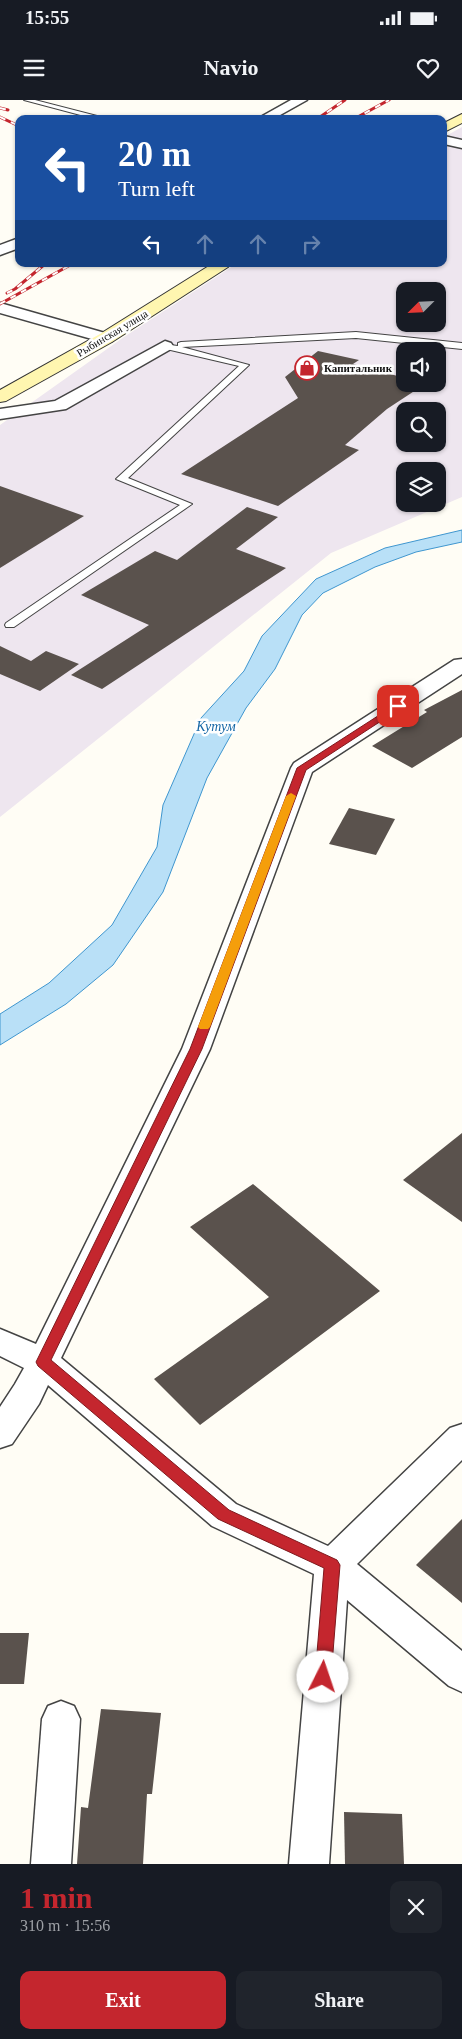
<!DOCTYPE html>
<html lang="en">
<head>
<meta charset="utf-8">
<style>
	body { margin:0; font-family:"Times New Roman",serif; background:#20242c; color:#f1f3f6; height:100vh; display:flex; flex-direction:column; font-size:19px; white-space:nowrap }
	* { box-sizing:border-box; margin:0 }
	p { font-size:16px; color:#9ea1a6 }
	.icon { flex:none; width:28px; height:28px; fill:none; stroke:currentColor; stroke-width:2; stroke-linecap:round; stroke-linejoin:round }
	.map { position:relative; height:1764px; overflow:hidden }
	.sheet { display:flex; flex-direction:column; background:#171b24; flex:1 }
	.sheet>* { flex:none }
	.hud { position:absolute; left:15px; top:15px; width:432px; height:152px; border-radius:10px; box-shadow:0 1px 4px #0004; background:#1a4fa0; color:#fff; overflow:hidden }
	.needle { width:32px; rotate:246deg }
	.buttons { position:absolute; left:396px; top:182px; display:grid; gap:10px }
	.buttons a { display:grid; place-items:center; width:50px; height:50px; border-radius:10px; background:#171b24; box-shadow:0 1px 4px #0004; font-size:25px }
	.pin { position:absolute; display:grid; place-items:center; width:42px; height:42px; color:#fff; margin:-21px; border-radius:10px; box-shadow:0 2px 8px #0006 }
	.me { position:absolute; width:55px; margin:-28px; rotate:4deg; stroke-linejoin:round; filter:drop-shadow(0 0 4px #0008) }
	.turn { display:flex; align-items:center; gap:18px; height:105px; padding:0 20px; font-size:22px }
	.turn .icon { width:65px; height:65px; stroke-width:2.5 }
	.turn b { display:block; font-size:35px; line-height:42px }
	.lanes { display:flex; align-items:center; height:48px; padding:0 20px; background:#0003; justify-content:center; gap:25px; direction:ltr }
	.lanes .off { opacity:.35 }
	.round { display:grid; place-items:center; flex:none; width:52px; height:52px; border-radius:10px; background:#20242c }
	.headline { display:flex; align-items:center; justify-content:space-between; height:85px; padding:0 20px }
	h1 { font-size:30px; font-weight:800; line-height:38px; color:#c4262e }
	.cta { display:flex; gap:10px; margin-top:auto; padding:10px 20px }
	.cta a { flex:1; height:58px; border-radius:10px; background:#c4262e; color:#fff; font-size:20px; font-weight:800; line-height:58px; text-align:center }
	.cta a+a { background:#20242c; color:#f1f3f6 }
	.status { display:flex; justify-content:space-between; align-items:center; height:35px; padding:0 25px; background:#171b24; direction:ltr }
	.status svg { height:14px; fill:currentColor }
	header { display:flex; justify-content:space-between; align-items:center; height:65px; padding:0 20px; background:#171b24; font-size:22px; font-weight:800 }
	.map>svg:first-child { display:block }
	.industrial { fill:#eee6ef; fill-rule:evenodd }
	.water { fill:#b9e0f7; stroke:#3f96cf }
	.building { fill:#5a524d }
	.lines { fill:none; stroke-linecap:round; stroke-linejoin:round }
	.service-casing { stroke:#444; stroke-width:2 }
	.minor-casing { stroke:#444; stroke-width:3 }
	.secondary-casing { stroke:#333; stroke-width:2 }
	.service { fill:#fff; fill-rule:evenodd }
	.minor { fill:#fff; fill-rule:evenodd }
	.secondary { fill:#fff6b0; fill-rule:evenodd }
	.rail-casing { stroke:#c4262e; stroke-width:3 }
	.rail { stroke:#fff; stroke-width:2; stroke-dasharray:6; stroke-linecap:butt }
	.route { fill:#c4262e; stroke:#7f191e }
	.slow { fill:#f59e0b }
	.labels { text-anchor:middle; stroke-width:5; stroke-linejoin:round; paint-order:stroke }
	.far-street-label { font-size:11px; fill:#111; stroke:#fff }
	.far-poi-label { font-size:11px; font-weight:bold; fill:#111; stroke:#fff; text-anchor:start }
	.water-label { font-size:14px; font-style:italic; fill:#1768a6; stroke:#fff }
</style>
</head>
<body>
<div class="status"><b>15:55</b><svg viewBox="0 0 49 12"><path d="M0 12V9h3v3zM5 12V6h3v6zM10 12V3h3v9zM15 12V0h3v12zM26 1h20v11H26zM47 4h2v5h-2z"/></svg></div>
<header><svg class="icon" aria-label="menu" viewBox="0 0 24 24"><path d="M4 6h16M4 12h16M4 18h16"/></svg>Navio<svg class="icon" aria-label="heart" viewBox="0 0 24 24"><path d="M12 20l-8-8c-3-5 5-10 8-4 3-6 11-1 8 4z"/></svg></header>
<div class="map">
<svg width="462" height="1764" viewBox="0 0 462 1764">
	<rect width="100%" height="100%" fill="#fffdf5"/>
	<!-- industrial -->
	<path class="industrial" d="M462,27V397L331,453L0,717V325L124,237L236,164H444V37ZM405,191H438V224H405ZM405,251H438V284H405ZM405,311H438V344H405ZM405,371H438V404H405Z"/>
	<!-- water -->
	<polygon class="water" points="462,430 462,442 416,452 375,467 323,493 302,515 275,569 246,608 207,678 163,792 113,865 66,904 0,945 0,914 49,883 112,825 157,747 163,705 201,618 244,571 262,536 316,479 385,448"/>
	<!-- building -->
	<g class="building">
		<polygon points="318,251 359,260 353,264 405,278 405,284 425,284 387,309 345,345 359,350 278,406 181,374 298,298 285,277"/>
		<polygon points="0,386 84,416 0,468"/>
		<polygon points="247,407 278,417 236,449 286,468 102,589 71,575 149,525 81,495 155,451 177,460"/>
		<polygon points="0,546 31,561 46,551 79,564 40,591 0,574"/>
		<polygon points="462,590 462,637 412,668 372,646 427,612 424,610"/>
		<polygon points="349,708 395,719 376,755 329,744"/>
		<polygon points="462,1033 462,1122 403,1080"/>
		<polygon points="253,1084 380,1191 200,1325 154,1279 269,1197 190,1127"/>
		<polygon points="462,1419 462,1503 416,1465"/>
		<polygon points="0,1533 29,1533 24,1584 0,1584"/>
		<polygon points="101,1609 161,1613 152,1694 147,1694 143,1764 77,1764 81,1707 88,1708"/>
		<polygon points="344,1712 402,1714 404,1764 345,1764"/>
	</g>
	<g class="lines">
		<!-- service casing -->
		<g class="service-casing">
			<g id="service">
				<polygon points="24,0 35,0 97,16 94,19 85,19 88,17"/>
				<polygon points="356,232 462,243 462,249 356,238 182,247 249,265 128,378 192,404 14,527 6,527 5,525 6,523 180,405 116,379 239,266 162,248 162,244 178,246 178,243 181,242"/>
			</g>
		</g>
		<!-- minor casing -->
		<g class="minor-casing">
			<g id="minor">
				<polygon points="291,0 307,0 273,19 257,19"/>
				<polygon points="444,36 462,40 462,48 444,44"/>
				<polygon points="19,138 19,148 0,155 0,145"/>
				<polygon points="0,203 112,235 114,238 112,241 106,243 0,213"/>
				<polygon points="165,241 171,243 173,246 171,249 66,309 0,319 0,309 55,301"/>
				<polygon points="462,559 462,574 312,672 210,949 61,1258 236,1404 328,1446 450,1328 462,1324 462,1360 357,1464 462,1551 462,1592 449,1586 347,1500 329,1764 289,1764 314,1474 212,1426 48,1285 39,1304 12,1344 0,1348 0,1307 15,1284 24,1268 0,1256 0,1229 36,1244 182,949 291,668 294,663 454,560"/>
				<polygon points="61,1601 74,1606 80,1619 71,1764 31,1764 42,1619 48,1606"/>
			</g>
		</g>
		<!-- secondary casing -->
		<g class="secondary-casing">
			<g id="secondary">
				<polygon points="462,14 462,23 444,32 444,23"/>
				<polygon points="212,164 230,164 228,167 112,242 6,301 0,302 0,290 100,234"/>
			</g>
		</g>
		<!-- service -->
		<use href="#service" class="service"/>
		<!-- minor -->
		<use href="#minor" class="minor"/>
		<!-- secondary -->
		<use href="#secondary" class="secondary"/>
		<!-- rail casing -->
		<g class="rail-casing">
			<g id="rail">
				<polyline points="0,8 8,10"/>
				<polyline points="0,17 19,26"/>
				<polyline points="317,19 345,0"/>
				<polyline points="354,19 389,0"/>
				<polyline points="7,193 15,189 45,164"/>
				<polyline points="0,204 72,164"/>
			</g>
		</g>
		<!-- rail -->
		<use href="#rail" class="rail"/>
	</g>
	<!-- route -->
	<polygon class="route" points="398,603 401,604 401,608 306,670 202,949 51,1260 229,1410 337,1460 340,1465 331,1577 329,1582 323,1585 318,1582 315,1577 324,1468 218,1419 38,1266 36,1262 190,949 297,668"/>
	<!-- slow -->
	<polygon class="slow" points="291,693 296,696 210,927 208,929 200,929 198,927 286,696"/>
	<!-- icons -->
	<defs>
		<g id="shop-ring" transform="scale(1.25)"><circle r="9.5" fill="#fff" stroke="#c4262e" stroke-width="1.5"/><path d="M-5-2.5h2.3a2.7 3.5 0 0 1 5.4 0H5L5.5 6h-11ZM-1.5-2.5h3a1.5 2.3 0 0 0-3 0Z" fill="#c4262e"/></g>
	</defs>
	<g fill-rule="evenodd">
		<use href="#shop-ring" x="307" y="268"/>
	</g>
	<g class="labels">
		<!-- far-street labels -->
		<g class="far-street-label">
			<text transform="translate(112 233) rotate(-31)" y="4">Рыбинская улица</text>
		</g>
		<!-- far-poi labels -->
		<g class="far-poi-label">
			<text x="324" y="272">Капитальник</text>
		</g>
		<!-- water labels -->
		<g class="water-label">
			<text x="216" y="631">Кутум</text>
		</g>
	</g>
</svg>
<div class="buttons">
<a><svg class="needle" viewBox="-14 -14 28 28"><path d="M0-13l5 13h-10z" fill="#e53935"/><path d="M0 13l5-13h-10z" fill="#9ea1a6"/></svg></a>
<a><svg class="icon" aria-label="sound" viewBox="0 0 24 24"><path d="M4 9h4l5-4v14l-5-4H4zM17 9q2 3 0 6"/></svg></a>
<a><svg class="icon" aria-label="search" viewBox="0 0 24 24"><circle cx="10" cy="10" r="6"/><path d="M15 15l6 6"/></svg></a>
<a><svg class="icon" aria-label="layers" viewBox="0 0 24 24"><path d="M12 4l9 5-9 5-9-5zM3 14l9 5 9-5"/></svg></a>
</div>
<div class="pin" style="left:398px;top:606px;background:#d93025"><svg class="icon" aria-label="arrive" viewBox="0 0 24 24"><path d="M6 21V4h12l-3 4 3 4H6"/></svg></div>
<svg class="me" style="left:323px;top:1577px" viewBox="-20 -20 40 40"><circle r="19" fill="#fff"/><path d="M0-13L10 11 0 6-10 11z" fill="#c4262e"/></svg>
<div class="hud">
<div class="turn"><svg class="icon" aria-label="left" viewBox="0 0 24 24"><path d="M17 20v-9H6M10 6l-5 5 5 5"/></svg><div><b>20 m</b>Turn left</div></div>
<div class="lanes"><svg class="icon" aria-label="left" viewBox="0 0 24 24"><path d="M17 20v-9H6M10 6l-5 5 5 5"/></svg><svg class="icon off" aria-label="ahead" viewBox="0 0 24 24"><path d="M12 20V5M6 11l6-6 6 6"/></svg><svg class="icon off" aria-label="ahead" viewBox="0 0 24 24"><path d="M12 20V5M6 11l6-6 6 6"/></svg><svg class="icon off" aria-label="right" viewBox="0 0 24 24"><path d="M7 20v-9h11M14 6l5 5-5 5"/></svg></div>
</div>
</div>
<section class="sheet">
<div class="headline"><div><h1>1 min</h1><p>310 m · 15:56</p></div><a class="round"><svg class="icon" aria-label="close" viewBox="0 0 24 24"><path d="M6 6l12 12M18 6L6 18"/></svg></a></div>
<div class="cta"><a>Exit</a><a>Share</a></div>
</section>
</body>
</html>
